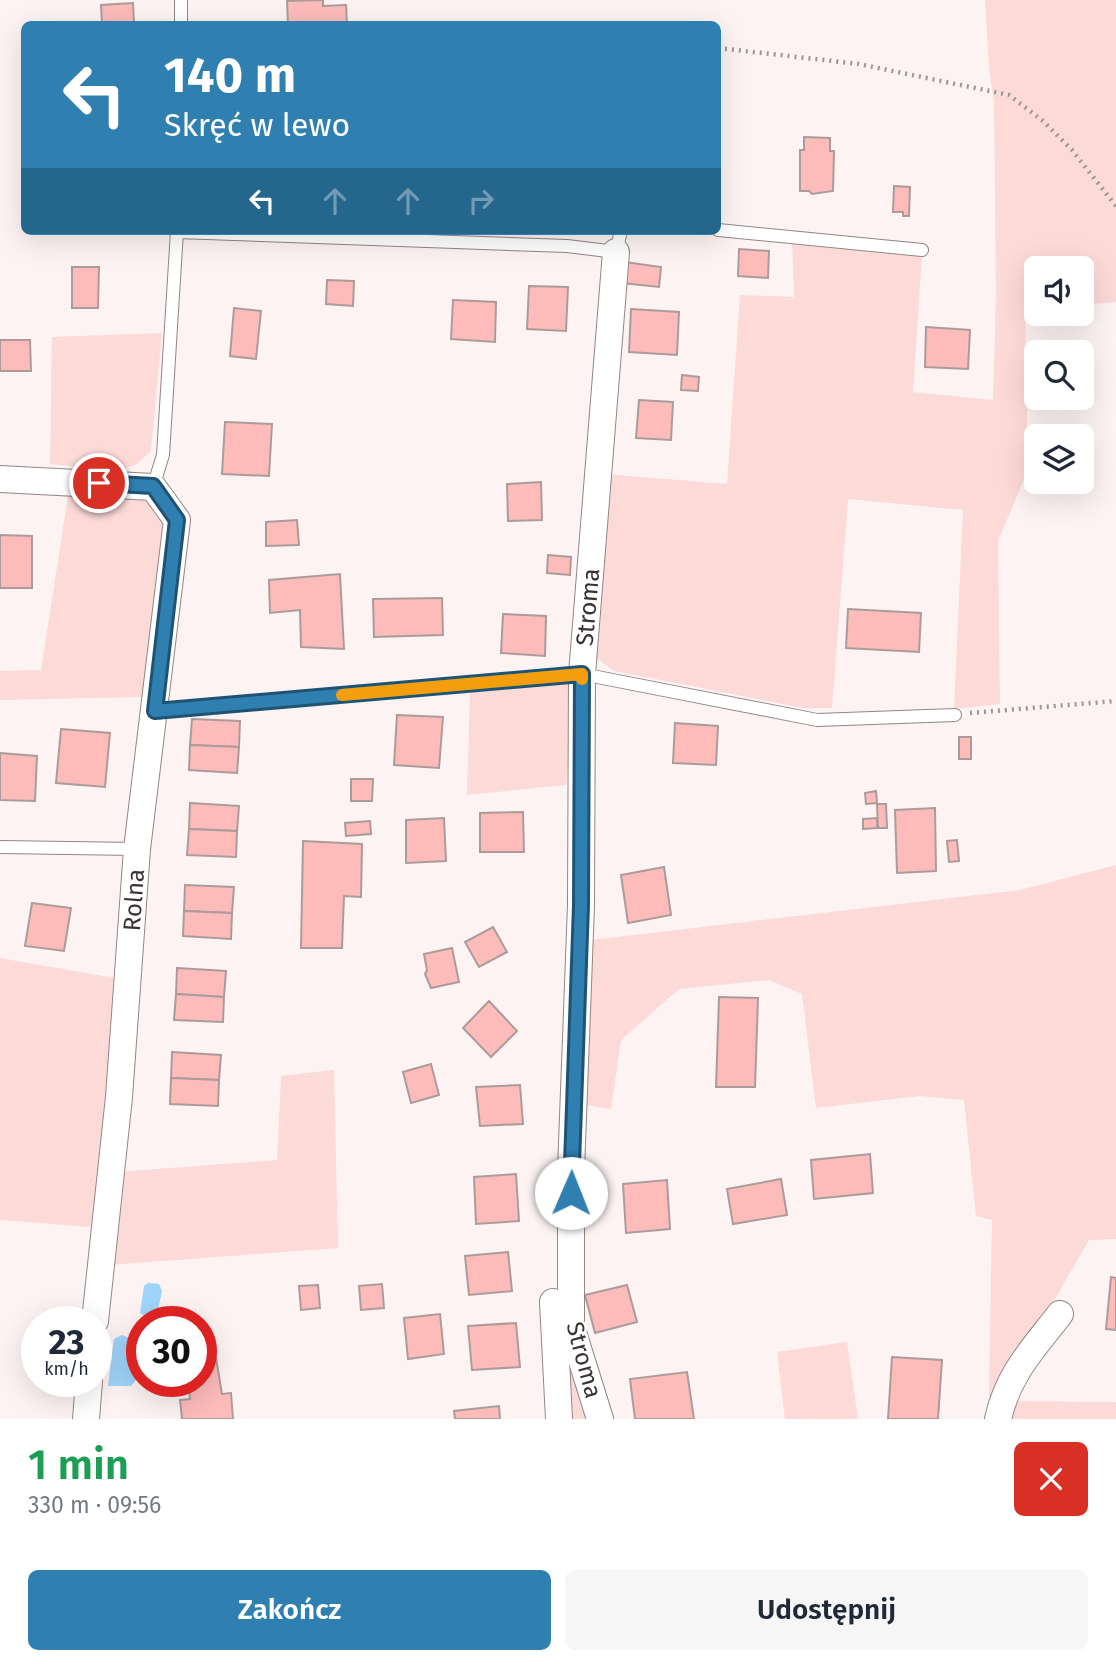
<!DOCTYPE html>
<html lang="pl">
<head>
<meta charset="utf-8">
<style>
	body { margin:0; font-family:"Fira Sans",sans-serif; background:#f6f6f7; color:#1f2937; height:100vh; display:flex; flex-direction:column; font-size:26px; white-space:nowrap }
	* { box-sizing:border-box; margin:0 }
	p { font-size:23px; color:#747a83 }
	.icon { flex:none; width:38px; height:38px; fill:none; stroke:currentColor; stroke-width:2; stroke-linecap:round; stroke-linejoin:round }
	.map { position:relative; height:1419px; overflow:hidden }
	.sheet { display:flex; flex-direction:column; background:#fff; flex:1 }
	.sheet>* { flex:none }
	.guide { position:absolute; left:21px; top:21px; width:700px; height:214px; border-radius:10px; box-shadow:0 7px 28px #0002; background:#2f80b1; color:#fff; overflow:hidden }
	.buttons { position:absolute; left:1024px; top:256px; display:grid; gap:14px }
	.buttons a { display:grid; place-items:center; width:70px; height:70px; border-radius:10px; background:#fff; box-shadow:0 7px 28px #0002; font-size:35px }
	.speed { position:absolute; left:21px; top:1306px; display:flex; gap:14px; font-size:35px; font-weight:700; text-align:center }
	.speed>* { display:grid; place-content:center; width:91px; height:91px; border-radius:50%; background:#fff; box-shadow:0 7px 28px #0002; line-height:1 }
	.speed small { font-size:18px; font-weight:400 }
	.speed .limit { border:10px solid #d22; background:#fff; color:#111 }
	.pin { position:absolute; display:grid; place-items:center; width:60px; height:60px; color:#fff; margin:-30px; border:4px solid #fff; border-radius:50%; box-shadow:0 2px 7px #0007 }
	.me { position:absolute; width:77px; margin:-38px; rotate:1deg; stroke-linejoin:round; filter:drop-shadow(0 0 5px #0008) }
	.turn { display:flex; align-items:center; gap:24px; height:147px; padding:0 28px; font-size:32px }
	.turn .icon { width:91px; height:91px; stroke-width:2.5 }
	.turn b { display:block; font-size:49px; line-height:60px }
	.lanes { display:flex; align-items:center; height:66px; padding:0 28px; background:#0003; justify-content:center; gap:35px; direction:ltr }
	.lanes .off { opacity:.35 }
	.round { display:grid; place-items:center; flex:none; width:74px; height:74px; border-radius:10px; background:#f6f6f7 }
	.head { display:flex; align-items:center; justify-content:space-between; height:119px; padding:0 28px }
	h1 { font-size:42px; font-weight:600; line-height:52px; color:#1e9e55 }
	.cta { display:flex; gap:14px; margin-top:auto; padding:14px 28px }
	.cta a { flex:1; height:80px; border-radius:10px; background:#2f80b1; color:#fff; font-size:28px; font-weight:600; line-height:80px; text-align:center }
	.cta a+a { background:#f6f6f7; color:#1f2937 }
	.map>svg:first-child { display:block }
	.green { fill:#fcdad8 }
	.water { fill:#a0d5fb }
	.building { fill:#fdbbba; stroke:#ab9c9b; stroke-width:2 }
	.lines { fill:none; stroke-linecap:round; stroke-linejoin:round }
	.service-casing { stroke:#948585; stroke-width:14 }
	.minor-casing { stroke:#948585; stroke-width:28 }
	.path { stroke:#9d9594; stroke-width:4.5; stroke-dasharray:2 5; stroke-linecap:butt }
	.service { stroke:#fff; stroke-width:12 }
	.minor { stroke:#fff; stroke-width:26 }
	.route-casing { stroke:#1f5373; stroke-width:18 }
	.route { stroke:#2f80b1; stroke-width:12 }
	.slow { stroke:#f59e0b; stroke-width:12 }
	.labels { text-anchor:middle; stroke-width:5; stroke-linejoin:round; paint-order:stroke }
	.street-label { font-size:24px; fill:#383231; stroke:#fff }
</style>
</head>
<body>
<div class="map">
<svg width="1116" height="1419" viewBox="0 0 1116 1419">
	<rect width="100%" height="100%" fill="#fdf3f3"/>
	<!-- green -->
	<g class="green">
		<polygon points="985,0 1116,0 1116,302 1082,305 1082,268 1036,268 1036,308 1025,309 1028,470 998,541 1000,704 954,709 963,510 848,499 832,708 803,708 614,671 590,653 605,474 727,484 740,295 794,297 792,242 922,256 913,392 993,400 996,294 994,103 989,67"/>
		<polygon points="162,333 151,451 137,464 118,471 50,464 52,337"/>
		<polygon points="69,490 150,499 165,527 142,697 0,700 0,671 41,670"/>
		<polygon points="567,682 576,698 566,785 467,795 470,690"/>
		<polygon points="1116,865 1116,1239 1089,1240 1051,1306 989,1400 992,1220 976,1216 964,1100 920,1096 816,1108 802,994 769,980 679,989 621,1040 611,1109 585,1105 591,940 1020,890"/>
		<polygon points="0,958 120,979 91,1227 0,1220"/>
		<polygon points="334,1070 338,1248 110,1265 118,1172 277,1160 281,1076"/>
		<polygon points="847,1342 858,1419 785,1419 777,1352"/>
		<polygon points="569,1354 591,1419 566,1419"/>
		<polygon points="1016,1401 1116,1402 1116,1419 1011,1419"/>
	</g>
	<!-- water -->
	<g class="water">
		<polygon points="148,1283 159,1284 162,1291 157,1314 149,1319 140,1313 144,1286"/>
		<path d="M122,1335L135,1340L142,1347C142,1363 143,1374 131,1386H108L114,1339Z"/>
	</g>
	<!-- building -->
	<g class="building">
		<polygon points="323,0 323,6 346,5 347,24 288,24 287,1"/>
		<polygon points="133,3 134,24 102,24 101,5"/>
		<polygon points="804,137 830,138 830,151 834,151 833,191 812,194 809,191 800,191 800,150 804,150"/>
		<polygon points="894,186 910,187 909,216 903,216 903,212 893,212"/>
		<polygon points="739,249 769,251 768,278 738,276"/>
		<polygon points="625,262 661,267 659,287 622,283"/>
		<polygon points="72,267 99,267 98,308 72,308"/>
		<polygon points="327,280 354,281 353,306 326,304"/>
		<polygon points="529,286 568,287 566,331 527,329"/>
		<polygon points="453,300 496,302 495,342 451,339"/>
		<polygon points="234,308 261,311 256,359 230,356"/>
		<polygon points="631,309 679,312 677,355 629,352"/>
		<polygon points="926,327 970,330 968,369 925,367"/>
		<polygon points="0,340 30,340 31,371 0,371"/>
		<polygon points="682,375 699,377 698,391 681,390"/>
		<polygon points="639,400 673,402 671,440 636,438"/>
		<polygon points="225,422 272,424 269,476 222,474"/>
		<polygon points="541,482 542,520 508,521 507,484"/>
		<polygon points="297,520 299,545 266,546 266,522"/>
		<polygon points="0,535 32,536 32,588 0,588"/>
		<polygon points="548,555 571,557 570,575 547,573"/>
		<polygon points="340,574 344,649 301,647 300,610 270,613 269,580"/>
		<polygon points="442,598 443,635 374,637 373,599"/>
		<polygon points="848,609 921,613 919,652 846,648"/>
		<polygon points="503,614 546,616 545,656 501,653"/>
		<polygon points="397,715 443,717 439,768 394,765"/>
		<polygon points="192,719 240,721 239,747 190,745"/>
		<polygon points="675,723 718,726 716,765 673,763"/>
		<polygon points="61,729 110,733 105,787 56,783"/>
		<rect x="959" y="737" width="12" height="22"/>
		<polygon points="190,745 239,747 237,773 189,770"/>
		<polygon points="0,753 37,756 35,801 0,800"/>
		<polygon points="351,779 373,779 372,801 351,801"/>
		<polygon points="876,791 877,803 866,804 865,793"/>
		<polygon points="190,803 239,806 237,831 189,829"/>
		<polygon points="877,804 886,804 887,828 878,828"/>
		<polygon points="935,808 936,871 897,873 895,810"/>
		<polygon points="523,812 524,852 480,852 480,813"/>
		<polygon points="444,818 446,861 406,863 406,820"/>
		<polygon points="877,818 877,828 863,829 863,819"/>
		<polygon points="370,821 371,834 346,836 345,823"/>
		<polygon points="189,829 237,831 236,857 187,855"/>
		<polygon points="957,840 959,861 949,862 947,841"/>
		<polygon points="303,841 362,844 361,897 344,896 342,948 301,948"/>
		<polygon points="664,867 671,915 628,923 621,875"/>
		<polygon points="185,885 234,887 232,913 184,911"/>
		<polygon points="32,903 71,908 64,951 25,946"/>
		<polygon points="184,911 232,913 231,939 183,936"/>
		<polygon points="493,927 507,952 479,967 465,942"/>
		<polygon points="452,948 459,982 431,988 425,974 427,970 424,954"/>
		<polygon points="177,968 226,971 224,997 176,994"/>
		<polygon points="176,994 224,997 223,1022 174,1020"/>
		<polygon points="719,997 758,998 755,1087 716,1087"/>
		<polygon points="489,1001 517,1031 491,1057 463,1028"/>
		<polygon points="172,1052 221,1055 219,1080 171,1078"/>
		<polygon points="431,1064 439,1095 411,1103 403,1072"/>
		<polygon points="171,1078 219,1080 218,1106 170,1104"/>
		<polygon points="520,1085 523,1124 480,1126 476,1087"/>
		<polygon points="870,1154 873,1193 814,1199 811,1160"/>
		<polygon points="516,1174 519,1221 476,1224 474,1177"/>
		<polygon points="781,1179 787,1215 733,1224 727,1189"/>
		<polygon points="667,1180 670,1229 626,1233 623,1184"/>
		<polygon points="508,1252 512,1291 469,1295 465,1256"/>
		<polygon points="1111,1277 1116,1278 1116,1330 1106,1329"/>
		<polygon points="382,1284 384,1308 361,1310 359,1286"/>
		<polygon points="318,1285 320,1308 301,1310 299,1286"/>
		<polygon points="627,1285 637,1322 595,1333 585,1295"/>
		<polygon points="440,1314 444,1354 408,1359 404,1318"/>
		<polygon points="516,1323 520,1367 472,1370 468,1326"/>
		<polygon points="892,1357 942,1360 938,1419 888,1419"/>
		<polygon points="216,1358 222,1394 231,1393 233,1419 182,1419 180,1400 190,1399 188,1381 201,1381 201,1360"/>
		<polygon points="687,1372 694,1419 635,1419 630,1379"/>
		<polygon points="499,1406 500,1419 455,1419 454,1411"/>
	</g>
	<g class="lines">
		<!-- service casing -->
		<g class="service-casing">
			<g id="service">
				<polyline points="181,24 181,0"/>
				<polyline points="718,230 922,250"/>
				<polyline points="177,232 567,246 616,252 621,231"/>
				<polyline points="153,487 163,455 177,231"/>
				<polyline points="155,711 582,674 817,720 955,715"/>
				<polyline points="0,847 137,849"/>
			</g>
		</g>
		<!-- minor casing -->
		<g class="minor-casing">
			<g id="minor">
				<polyline points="0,479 153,487 177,520 137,849 119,1097 95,1321"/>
				<polyline points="553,1302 559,1419"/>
				<polyline points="86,1419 89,1381"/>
				<polyline points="600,1419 571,1326 571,1170 581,905 582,674 616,252"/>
				<path d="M998,1419C1008,1374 1033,1349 1060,1314"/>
			</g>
		</g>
		<!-- path -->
		<g class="path">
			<polyline points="718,48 859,64 1009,95 1043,121 1072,150 1116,206"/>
			<polyline points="970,713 1116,701"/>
		</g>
		<!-- service -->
		<use href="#service" class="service"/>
		<!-- minor -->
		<use href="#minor" class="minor"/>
	</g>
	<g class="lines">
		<!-- route casing -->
		<g class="route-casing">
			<polyline id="route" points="99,483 153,486 177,520 155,711 582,674 581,905 571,1193"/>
		</g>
		<!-- route -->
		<use href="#route" class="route"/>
		<!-- slow -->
		<polyline class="slow" points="342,695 582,674 582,679"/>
	</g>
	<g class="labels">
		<!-- street labels -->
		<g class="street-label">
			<text transform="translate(588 607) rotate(-85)" y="8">Stroma</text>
			<text transform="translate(134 900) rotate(-86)" y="8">Rolna</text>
			<text transform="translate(584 1360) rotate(75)" y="8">Stroma</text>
		</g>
	</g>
</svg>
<div class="buttons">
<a><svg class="icon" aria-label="sound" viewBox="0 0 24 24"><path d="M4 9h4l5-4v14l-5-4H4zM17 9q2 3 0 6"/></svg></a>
<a><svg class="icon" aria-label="search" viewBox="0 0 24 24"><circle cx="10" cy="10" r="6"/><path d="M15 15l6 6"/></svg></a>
<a><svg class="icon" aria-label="layers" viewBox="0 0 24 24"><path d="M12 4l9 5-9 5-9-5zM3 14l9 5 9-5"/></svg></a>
</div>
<div class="speed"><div>23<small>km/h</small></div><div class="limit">30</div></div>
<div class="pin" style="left:99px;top:483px;background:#d93025"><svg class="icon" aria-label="arrive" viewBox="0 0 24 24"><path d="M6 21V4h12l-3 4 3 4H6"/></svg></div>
<svg class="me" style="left:571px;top:1193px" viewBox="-20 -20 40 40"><circle r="19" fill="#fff"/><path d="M0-13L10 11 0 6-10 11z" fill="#2f80b1"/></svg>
<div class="guide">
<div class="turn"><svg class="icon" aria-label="left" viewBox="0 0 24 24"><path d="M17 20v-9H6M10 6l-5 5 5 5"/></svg><div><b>140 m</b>Skręć w lewo</div></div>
<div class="lanes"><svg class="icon" aria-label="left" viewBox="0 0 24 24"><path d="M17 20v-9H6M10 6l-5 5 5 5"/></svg><svg class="icon off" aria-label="ahead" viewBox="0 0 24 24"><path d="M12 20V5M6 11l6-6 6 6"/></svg><svg class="icon off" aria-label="ahead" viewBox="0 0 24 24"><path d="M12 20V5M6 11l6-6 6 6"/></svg><svg class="icon off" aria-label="right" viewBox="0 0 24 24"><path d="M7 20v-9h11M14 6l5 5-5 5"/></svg></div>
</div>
</div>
<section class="sheet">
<div class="head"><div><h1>1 min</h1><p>330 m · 09:56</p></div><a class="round" style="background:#d93025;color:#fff"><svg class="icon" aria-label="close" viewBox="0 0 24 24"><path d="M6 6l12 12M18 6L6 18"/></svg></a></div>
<div class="cta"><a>Zakończ</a><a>Udostępnij</a></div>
</section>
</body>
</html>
